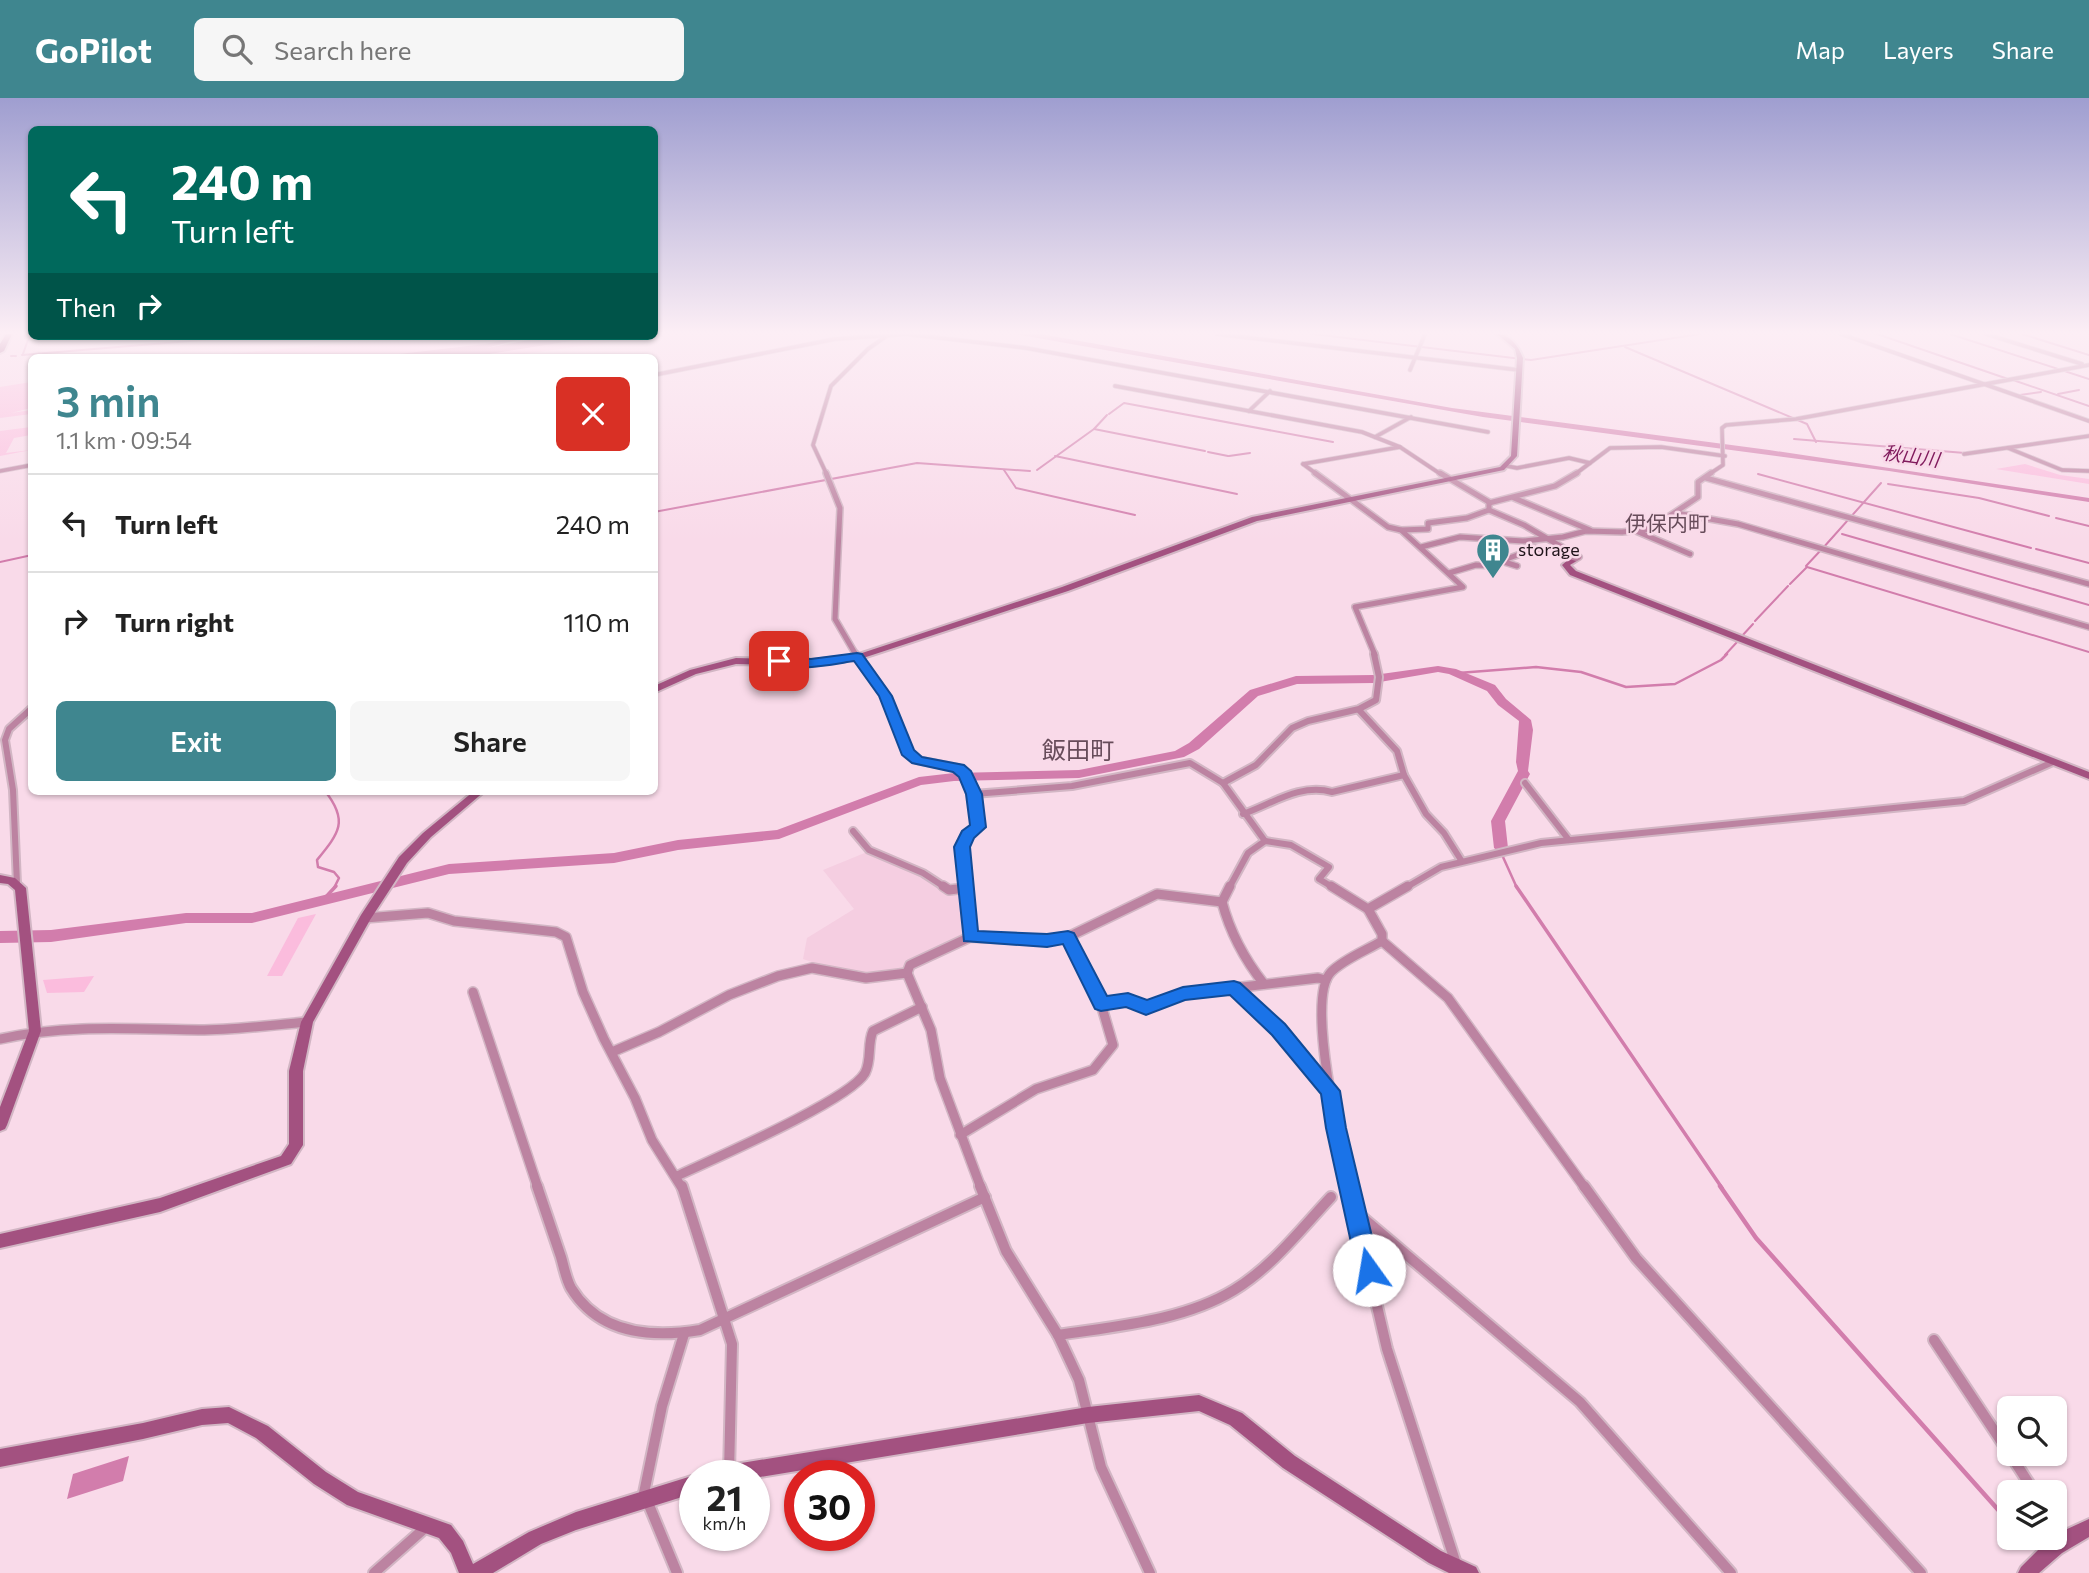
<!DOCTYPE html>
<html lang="en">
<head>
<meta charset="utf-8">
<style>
	body { margin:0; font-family:Commissioner,"Noto Sans JP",sans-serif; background:#f6f6f6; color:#222; height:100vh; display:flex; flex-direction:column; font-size:26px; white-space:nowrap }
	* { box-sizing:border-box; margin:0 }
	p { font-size:23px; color:#767676 }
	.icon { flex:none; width:38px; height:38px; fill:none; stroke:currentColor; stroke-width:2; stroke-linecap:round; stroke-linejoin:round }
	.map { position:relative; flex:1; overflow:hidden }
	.drawer { position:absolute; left:28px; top:256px; width:630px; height:441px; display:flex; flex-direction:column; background:#fff; border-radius:10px; box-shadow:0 2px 5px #0004 }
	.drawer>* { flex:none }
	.hud { position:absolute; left:28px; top:28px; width:630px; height:214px; border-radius:10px; box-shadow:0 2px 5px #0004; background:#00695c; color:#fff; overflow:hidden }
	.fabs { position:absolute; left:1997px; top:1298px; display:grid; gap:14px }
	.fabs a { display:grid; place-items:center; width:70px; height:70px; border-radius:10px; background:#fff; box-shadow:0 2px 5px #0004; font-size:35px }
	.speed { position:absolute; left:679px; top:1362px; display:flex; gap:14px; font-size:35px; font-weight:700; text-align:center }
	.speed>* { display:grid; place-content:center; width:91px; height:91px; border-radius:50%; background:#fff; box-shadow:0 2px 5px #0004; line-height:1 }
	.speed small { font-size:18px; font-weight:400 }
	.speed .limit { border:10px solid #d22; background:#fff; color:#111 }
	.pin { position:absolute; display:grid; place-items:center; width:60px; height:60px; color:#fff; margin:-30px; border-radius:14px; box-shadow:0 4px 10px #0006 }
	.me { position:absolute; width:77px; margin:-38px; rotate:347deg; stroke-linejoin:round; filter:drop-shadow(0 0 5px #0008) }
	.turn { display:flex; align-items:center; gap:24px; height:147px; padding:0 28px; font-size:32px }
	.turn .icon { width:91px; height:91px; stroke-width:2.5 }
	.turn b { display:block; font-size:49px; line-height:60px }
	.then { display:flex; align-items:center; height:66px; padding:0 28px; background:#0003; gap:14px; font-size:26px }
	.round { display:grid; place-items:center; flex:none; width:74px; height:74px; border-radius:10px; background:#f6f6f6 }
	.summary { display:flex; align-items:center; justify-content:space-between; height:119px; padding:0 28px }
	h1 { font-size:42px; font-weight:600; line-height:52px; color:#3f868f }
	.cta { display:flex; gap:14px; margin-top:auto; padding:14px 28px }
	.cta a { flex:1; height:80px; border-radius:10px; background:#3f868f; color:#fff; font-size:28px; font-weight:600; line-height:80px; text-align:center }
	.cta a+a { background:#f6f6f6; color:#222 }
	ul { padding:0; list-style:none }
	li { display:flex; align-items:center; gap:21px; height:98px; padding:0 28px; border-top:2px solid #e0e0e0 }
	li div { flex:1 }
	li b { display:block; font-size:26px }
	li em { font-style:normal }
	header { display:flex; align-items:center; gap:42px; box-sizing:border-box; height:98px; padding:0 35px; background:#3f868f; color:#fff }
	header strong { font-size:33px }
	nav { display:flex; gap:38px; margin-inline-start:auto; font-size:24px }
	.search { width:490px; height:63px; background:#f6f6f6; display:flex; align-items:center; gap:18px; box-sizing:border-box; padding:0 24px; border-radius:10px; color:#767676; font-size:26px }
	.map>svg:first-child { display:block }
	.built { fill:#f5cee1 }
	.green { fill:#fbbcdd }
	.water { fill:#d27dac }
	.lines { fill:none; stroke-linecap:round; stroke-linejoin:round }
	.stream-far3 { stroke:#d27dac; stroke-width:2 }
	.stream-far2 { stroke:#d27dac; stroke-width:2.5 }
	.stream-far1 { stroke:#d27dac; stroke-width:3.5 }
	.stream { stroke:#d27dac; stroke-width:4.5 }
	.river { fill:#d27dac; fill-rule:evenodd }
	.street-far4-casing { stroke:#d2b6c4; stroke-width:5 }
	.street-far3-casing { stroke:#d2b6c4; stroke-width:8 }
	.street-far2-casing { stroke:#d2b6c4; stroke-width:10 }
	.street-far1-casing { stroke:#d2b6c4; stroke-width:12 }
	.street-casing { stroke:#d2b6c4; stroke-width:14 }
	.secondary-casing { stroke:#d2b6c4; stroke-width:4 }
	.highway-casing { stroke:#d2b6c4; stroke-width:4 }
	.street-far4 { stroke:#bc83a1; stroke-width:3.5 }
	.street-far3 { stroke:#bc83a1; stroke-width:5 }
	.street-far2 { stroke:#bc83a1; stroke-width:6 }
	.street-far1 { stroke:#bc83a1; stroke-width:9 }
	.street { stroke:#bc83a1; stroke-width:10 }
	.secondary { fill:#a35180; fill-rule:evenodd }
	.highway { fill:#731151; fill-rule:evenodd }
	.route { fill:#1a73e8; stroke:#114b97; stroke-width:2 }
	.labels { text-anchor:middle; stroke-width:5; stroke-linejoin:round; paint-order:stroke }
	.far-poi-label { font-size:18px; fill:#1f141a; stroke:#f9dae9; text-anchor:start }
	.far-water-label { font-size:19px; font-style:italic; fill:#811c5d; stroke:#f9dae9 }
	.far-quarter-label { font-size:21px; fill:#674c5a; stroke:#f9dae9 }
	.quarter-label { font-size:24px; fill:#674c5a; stroke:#f9dae9 }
</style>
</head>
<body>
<header>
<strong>GoPilot</strong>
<div class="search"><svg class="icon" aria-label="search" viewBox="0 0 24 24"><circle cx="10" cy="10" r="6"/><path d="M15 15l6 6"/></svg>Search here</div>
<nav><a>Map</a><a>Layers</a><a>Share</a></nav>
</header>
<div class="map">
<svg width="2089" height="1475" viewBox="0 0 2089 1475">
	<rect width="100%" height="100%" fill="#f9dae9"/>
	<!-- built -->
	<polygon class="built" points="867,754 919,777 949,794 962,793 967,838 904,872 866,878 829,870 803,861 807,840 854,811 823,772"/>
	<!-- green -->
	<g class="green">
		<polygon points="428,238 521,238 485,246 373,259 194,259"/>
		<polygon points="603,238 653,238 503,259 470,259"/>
		<polygon points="31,284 31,310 11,315 31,312 31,316 0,320 0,289"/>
		<polygon points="31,329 31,337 14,340 6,355 31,352 0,358 0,333"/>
		<polygon points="2025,366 2060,377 2089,381 2089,386 1996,371"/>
		<polygon points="316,816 282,878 267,878 298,820"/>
		<polygon points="94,878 84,894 47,895 43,882"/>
	</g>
	<!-- water -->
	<g class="water">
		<polygon points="1015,236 1041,236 1452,310 1769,352 2089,400 2089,404 1889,373 1483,319"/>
		<polygon points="521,238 532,238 487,250 550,238 558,238 557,240 603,238 470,259 373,259 485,246"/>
		<polygon points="129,1358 123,1383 67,1401 73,1376"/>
	</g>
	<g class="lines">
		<!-- stream-far3 -->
		<g class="stream-far3">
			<polyline points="1313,236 1531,262 1700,236"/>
			<polyline points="1877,236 2008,281"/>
			<polyline points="1950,236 2089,281"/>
			<polyline points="2022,236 2089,257"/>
			<polyline points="242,239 267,238"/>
			<polyline points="1625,249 1807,326 1816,344"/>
			<polyline points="23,256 30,236"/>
			<polyline points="22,257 238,239"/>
			<polyline points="11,258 16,258"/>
			<polyline points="2013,282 2089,308"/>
			<polyline points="2058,296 2079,292"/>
			<polyline points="2020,297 2041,294"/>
			<polyline points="1109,316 1124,305 1333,344"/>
			<polyline points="1094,331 1205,353"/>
			<polyline points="1794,341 1965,355"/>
			<polyline points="1208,354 1228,358"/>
			<polyline points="1055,358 1237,396"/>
			<polyline points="1229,358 1250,355"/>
			<polyline points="1004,372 1016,390 1135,417"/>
			<polyline points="1037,372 1094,331 1107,317"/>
			<polyline points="1758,376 2031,450"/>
			<polyline points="1888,386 1979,400 2049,418"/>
			<polyline points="654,414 917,365 1030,373"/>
			<polyline points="2056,420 2089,428"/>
			<polyline points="1842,436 2089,507"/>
			<polyline points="1823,450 1881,385"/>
			<polyline points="2036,451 2089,465"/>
			<polyline points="0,464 32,457"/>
			<polyline points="1806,468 1821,452"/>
			<polyline points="1790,486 1807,469 2089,554"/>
			<polyline points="1755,523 1788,488"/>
			<polyline points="1741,539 1753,526"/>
			<polyline points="1725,557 1738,543"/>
		</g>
		<!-- stream-far2 -->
		<g class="stream-far2">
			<polyline points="1458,575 1536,569 1581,574 1626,589 1675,586 1721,562 1727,556"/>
			<path d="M325,693C349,723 339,735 317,762L318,769L334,774L339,780L334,790"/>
			<polyline points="1503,759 1517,790"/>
		</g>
		<!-- stream-far1 -->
		<g class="stream-far1">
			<polyline points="1516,788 1722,1090"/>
			<polyline points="323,802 336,788"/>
		</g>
		<!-- stream -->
		<g class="stream">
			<polyline points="1720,1088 1756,1140 2009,1424"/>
			<polyline points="2024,1440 2031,1448"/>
		</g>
		<!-- river -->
		<polygon class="river" points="1438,568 1456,571 1495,587 1506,601 1531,622 1533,632 1528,673 1530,676 1505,723 1508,750 1506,753 1501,755 1494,750 1491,723 1518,673 1516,664 1519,623 1498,607 1487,593 1449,576 1438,574 1374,585 1297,586 1258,598 1199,651 1184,659 1079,680 954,683 921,687 779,741 678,752 614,765 449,776 252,825 186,825 51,844 0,845 0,833 51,832 186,815 252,815 449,766 614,755 678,742 777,732 919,679 954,675 1079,672 1175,653 1189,645 1250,592 1296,578 1374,577"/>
		<!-- street-far4 casing -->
		<g class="street-far4-casing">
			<g id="street-far4">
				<polyline points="26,236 26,239 38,238"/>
				<polyline points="1217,236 1519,272"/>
				<polyline points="1841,236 2089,323"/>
				<polyline points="1986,236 2082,266"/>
				<polyline points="1410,272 1425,236"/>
				<polyline points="654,277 835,241 906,236 1026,250 1488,334"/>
				<polyline points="1115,288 1362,334 1400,349"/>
				<polyline points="1249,313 1270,293"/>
				<polyline points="1375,339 1411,319"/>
				<polyline points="2008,350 2062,372 2089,373"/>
				<polyline points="1964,356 2089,338"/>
				<polyline points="1303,366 1400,349 1442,377"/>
				<polyline points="1303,366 1318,377"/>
				<polyline points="1507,368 1517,370 1569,360 1590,365"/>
				<polyline points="0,373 32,367"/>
				<polyline points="827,377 813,347 831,288 868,251 888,237"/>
				<polyline points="1574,377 1610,350 1661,349 1725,358"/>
				<polyline points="1708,377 1723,367 1722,330 1726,327 1796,321 2089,267"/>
			</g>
		</g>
		<!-- street-far3 casing -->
		<g class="street-far3-casing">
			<g id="street-far3">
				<polyline points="826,375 840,410 835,521 856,557"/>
				<polyline points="1315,375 1388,429 1401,432 1463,489 1355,509 1375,557"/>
				<polyline points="1440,375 1489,404 1489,412 1524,427 1579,459 1572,463"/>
				<polyline points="1706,380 2089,486"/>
				<polyline points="1514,400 1590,432"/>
				<polyline points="1489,405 1555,388 1577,375"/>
				<polyline points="1676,415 1738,426 2089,529"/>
				<polyline points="1401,432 1428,431 1428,425 1467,420 1489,412"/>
				<polyline points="1636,433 1690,456"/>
				<polyline points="1421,449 1460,439 1523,443 1563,439 1586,433 1622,434 1650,431 1698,399 1698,384 1711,375"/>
				<polyline points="1532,449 1545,453"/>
				<polyline points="1517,468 1501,463 1534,451"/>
				<polyline points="1449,475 1476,467 1496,468 1501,463"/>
			</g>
		</g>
		<!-- street-far2 casing -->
		<g class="street-far2-casing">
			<g id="street-far2">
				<path d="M855,556L885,598L907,654L917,662L958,670L966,677L974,696L978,729C956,745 964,766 966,790"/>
				<polyline points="1359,612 1397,653 1404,677 1426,716 1444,735 1461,762"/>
				<polyline points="1525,685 1569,742"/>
				<polyline points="974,696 1072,688 1190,665 1223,685"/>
				<path d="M1243,716C1272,706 1300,685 1332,694L1404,677"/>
				<polyline points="853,733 869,752 923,775 946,790"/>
				<polyline points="1265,743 1291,747 1329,769 1319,781 1334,790"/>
				<polyline points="17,786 13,692 5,642 9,631 32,610"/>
				<polyline points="1229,790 1248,755 1265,743 1223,685 1256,667 1292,630 1308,623 1359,611 1376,602 1379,579 1374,556"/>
				<polyline points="1405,790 1441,769 1541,745 1964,703 2053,664"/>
			</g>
		</g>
		<!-- street-far1 casing -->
		<g class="street-far1-casing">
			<g id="street-far1">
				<polyline points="943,788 949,792 966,790"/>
				<polyline points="965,788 970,839"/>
				<path d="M1230,788L1222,804C1230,834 1245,862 1264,886"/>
				<polyline points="1331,788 1368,811"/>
				<polyline points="365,820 428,815 454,823 556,834 566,839 583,894 604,941 635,1000 652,1042 682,1090"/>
				<polyline points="1382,843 1448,900 1585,1090"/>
				<polyline points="907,875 931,932 940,980 981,1090"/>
				<polyline points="907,875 910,867 970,839 1047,843 1068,839 1157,796 1222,804"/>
				<polyline points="1234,890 1278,931 1330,992"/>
				<polyline points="473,894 538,1090"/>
				<polyline points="1101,906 1128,902 1146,910 1183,896 1318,880 1326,882"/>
				<path d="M0,941C66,926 132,931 199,932C235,932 271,927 307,924"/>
				<polyline points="612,954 659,934 729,897 778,878 812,870 866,880 907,875"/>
				<polyline points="960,1037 1036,991 1093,972 1113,947 1101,906 1068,839"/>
				<path d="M677,1078C711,1062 850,1002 865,975C872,962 867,946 873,933L922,909"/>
				<path d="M1350,1090C1341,1052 1305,901 1331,874C1344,861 1367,852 1382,843V836L1368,811L1408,788"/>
			</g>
		</g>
		<!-- street casing -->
		<g class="street-casing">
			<g id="street">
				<path d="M537,1088C545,1112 553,1136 561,1159C564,1169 566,1181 571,1190C599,1236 652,1240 700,1232L985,1099"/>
				<polyline points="682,1088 732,1246 729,1375"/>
				<polyline points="980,1088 1006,1153 1058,1237"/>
				<polyline points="1349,1088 1387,1251 1456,1466"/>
				<polyline points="1584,1088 1636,1160 1921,1475"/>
				<polyline points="1356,1114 1580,1304 1731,1475"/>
				<polyline points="1934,1242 2009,1355"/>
				<polyline points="2010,1356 2035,1395"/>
				<polyline points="2054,1423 2065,1440"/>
				<polyline points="374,1475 426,1429"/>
				<polyline points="677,1475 644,1395 662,1308 684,1236"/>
				<path d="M1150,1475L1101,1369L1079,1282L1058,1237C1116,1228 1183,1223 1234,1192C1272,1169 1301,1131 1331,1099"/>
			</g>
		</g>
		<!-- secondary casing -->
		<g class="secondary-casing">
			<g id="secondary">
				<path d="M1497,236C1510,236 1519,249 1523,260L1517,358L1504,372L1257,423L1068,493L860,561L811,568L736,566L696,576L654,595V588L690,572L736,560L811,562L856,557L1062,489L1252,419L1500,369L1511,358L1517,260L1515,251Z"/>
				<polygon points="1569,461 1576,463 1570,467 1576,473 2089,674 2089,681 1570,477 1562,467"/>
				<polygon points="474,693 485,693 431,739 407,765 370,822 313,924 303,973 303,1047 291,1066 160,1114 0,1150 0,1136 160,1100 281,1058 289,1046 289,973 301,924 361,817 399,759 423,735"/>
				<polygon points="0,777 15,780 26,790 41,933 7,1027 5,1031 0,1033 0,1009 29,933 15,792 8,786 0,785"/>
				<polygon points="1199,1297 1242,1315 1295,1358 1441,1453 1476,1469 1479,1475 1449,1475 1429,1465 1283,1370 1230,1327 1199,1313 1088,1325 754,1380 754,1377 714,1377 717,1371 723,1368 1088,1309"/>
				<polygon points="229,1309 268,1328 326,1374 358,1394 451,1427 463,1443 473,1466 529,1434 576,1414 695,1377 695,1395 576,1432 541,1446 493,1475 459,1475 451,1455 439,1440 347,1407 314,1386 256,1340 228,1325 202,1327 143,1341 0,1369 0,1351 143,1325 202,1311"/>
				<polygon points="2089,1421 2089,1439 2062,1455 2039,1475 2018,1475 2021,1469 2042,1448 2065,1432"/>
			</g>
		</g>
		<!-- highway casing -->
		<g class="highway-casing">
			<polygon id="highway" points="6,236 12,236 4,253 0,255 0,246"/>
		</g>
		<!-- street-far4 -->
		<use href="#street-far4" class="street-far4"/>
		<!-- street-far3 -->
		<use href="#street-far3" class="street-far3"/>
		<!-- street-far2 -->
		<use href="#street-far2" class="street-far2"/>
		<!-- street-far1 -->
		<use href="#street-far1" class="street-far1"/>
		<!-- street -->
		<use href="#street" class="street"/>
		<!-- secondary -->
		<use href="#secondary" class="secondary"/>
		<!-- highway -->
		<use href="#highway" class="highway"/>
	</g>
	<!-- sky -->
	<linearGradient id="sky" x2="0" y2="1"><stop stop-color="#9f9ed0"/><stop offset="0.53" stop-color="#fceef5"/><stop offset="1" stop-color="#fceef5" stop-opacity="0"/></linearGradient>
	<rect width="2089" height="443" fill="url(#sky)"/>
	<!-- route -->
	<path class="route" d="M857,555L862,556L892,598L914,652L922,659L964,667L971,673L982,696L986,729L974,740L970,749L978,833L1047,836L1068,833L1074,835L1107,898L1128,895L1147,902L1183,889L1234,883L1240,885L1285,926L1340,993L1346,1030L1380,1172L1377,1180L1369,1183L1361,1180L1357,1172L1326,1030L1321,996L1272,937L1230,897L1185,902L1146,917L1126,909L1101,913L1095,911L1063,846L1047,849L964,843L954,749L962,733L970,727L966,696L959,679L953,674L912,665L902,657L879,598L854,563C833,566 788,576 772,563L779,559L811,561Z"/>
	<!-- icons -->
	<defs>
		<g id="building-pin" transform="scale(1.75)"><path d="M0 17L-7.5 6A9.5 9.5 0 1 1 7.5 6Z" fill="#3f868f" stroke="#f9dae9"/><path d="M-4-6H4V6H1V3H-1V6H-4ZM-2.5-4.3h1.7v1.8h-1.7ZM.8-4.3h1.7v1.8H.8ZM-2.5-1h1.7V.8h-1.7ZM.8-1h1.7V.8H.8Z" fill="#fff"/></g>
	</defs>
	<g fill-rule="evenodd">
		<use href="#building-pin" x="1493" y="452"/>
	</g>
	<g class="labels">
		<!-- far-poi labels -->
		<g class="far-poi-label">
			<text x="1518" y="458">storage</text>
		</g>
		<!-- far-water labels -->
		<g class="far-water-label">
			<text transform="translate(1911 358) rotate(8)" y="7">秋山川</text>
		</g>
		<!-- far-quarter labels -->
		<g class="far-quarter-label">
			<text x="1667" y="433">伊保内町</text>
		</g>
		<!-- quarter labels -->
		<g class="quarter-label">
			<text x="1078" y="661">飯田町</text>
		</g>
	</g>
</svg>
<div class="fabs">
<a><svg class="icon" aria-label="search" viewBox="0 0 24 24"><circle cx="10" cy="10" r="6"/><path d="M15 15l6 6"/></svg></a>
<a><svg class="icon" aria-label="layers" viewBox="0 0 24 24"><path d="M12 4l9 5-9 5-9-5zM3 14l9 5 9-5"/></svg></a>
</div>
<div class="speed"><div>21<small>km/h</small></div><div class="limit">30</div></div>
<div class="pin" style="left:779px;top:563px;background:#d93025"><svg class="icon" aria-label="arrive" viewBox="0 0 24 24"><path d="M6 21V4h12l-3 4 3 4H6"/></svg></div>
<svg class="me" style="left:1369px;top:1172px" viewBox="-20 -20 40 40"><circle r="19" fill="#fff"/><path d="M0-13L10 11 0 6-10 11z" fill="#1a73e8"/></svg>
<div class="hud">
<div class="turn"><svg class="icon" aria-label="left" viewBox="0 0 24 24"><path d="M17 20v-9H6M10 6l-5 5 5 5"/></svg><div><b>240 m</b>Turn left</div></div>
<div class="then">Then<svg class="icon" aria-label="right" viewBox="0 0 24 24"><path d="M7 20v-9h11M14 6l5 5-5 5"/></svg></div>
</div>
<section class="drawer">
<div class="summary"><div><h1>3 min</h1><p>1.1 km · 09:54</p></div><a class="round" style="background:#d93025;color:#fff"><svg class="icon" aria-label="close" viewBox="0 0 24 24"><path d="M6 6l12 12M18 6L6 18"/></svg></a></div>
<ul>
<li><svg class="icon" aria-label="left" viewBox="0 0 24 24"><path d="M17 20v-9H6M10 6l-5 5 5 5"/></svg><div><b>Turn left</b></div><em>240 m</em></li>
<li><svg class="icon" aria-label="right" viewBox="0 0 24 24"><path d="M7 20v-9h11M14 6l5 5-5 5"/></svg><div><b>Turn right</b></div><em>110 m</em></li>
</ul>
<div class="cta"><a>Exit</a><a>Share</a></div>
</section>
</div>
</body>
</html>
